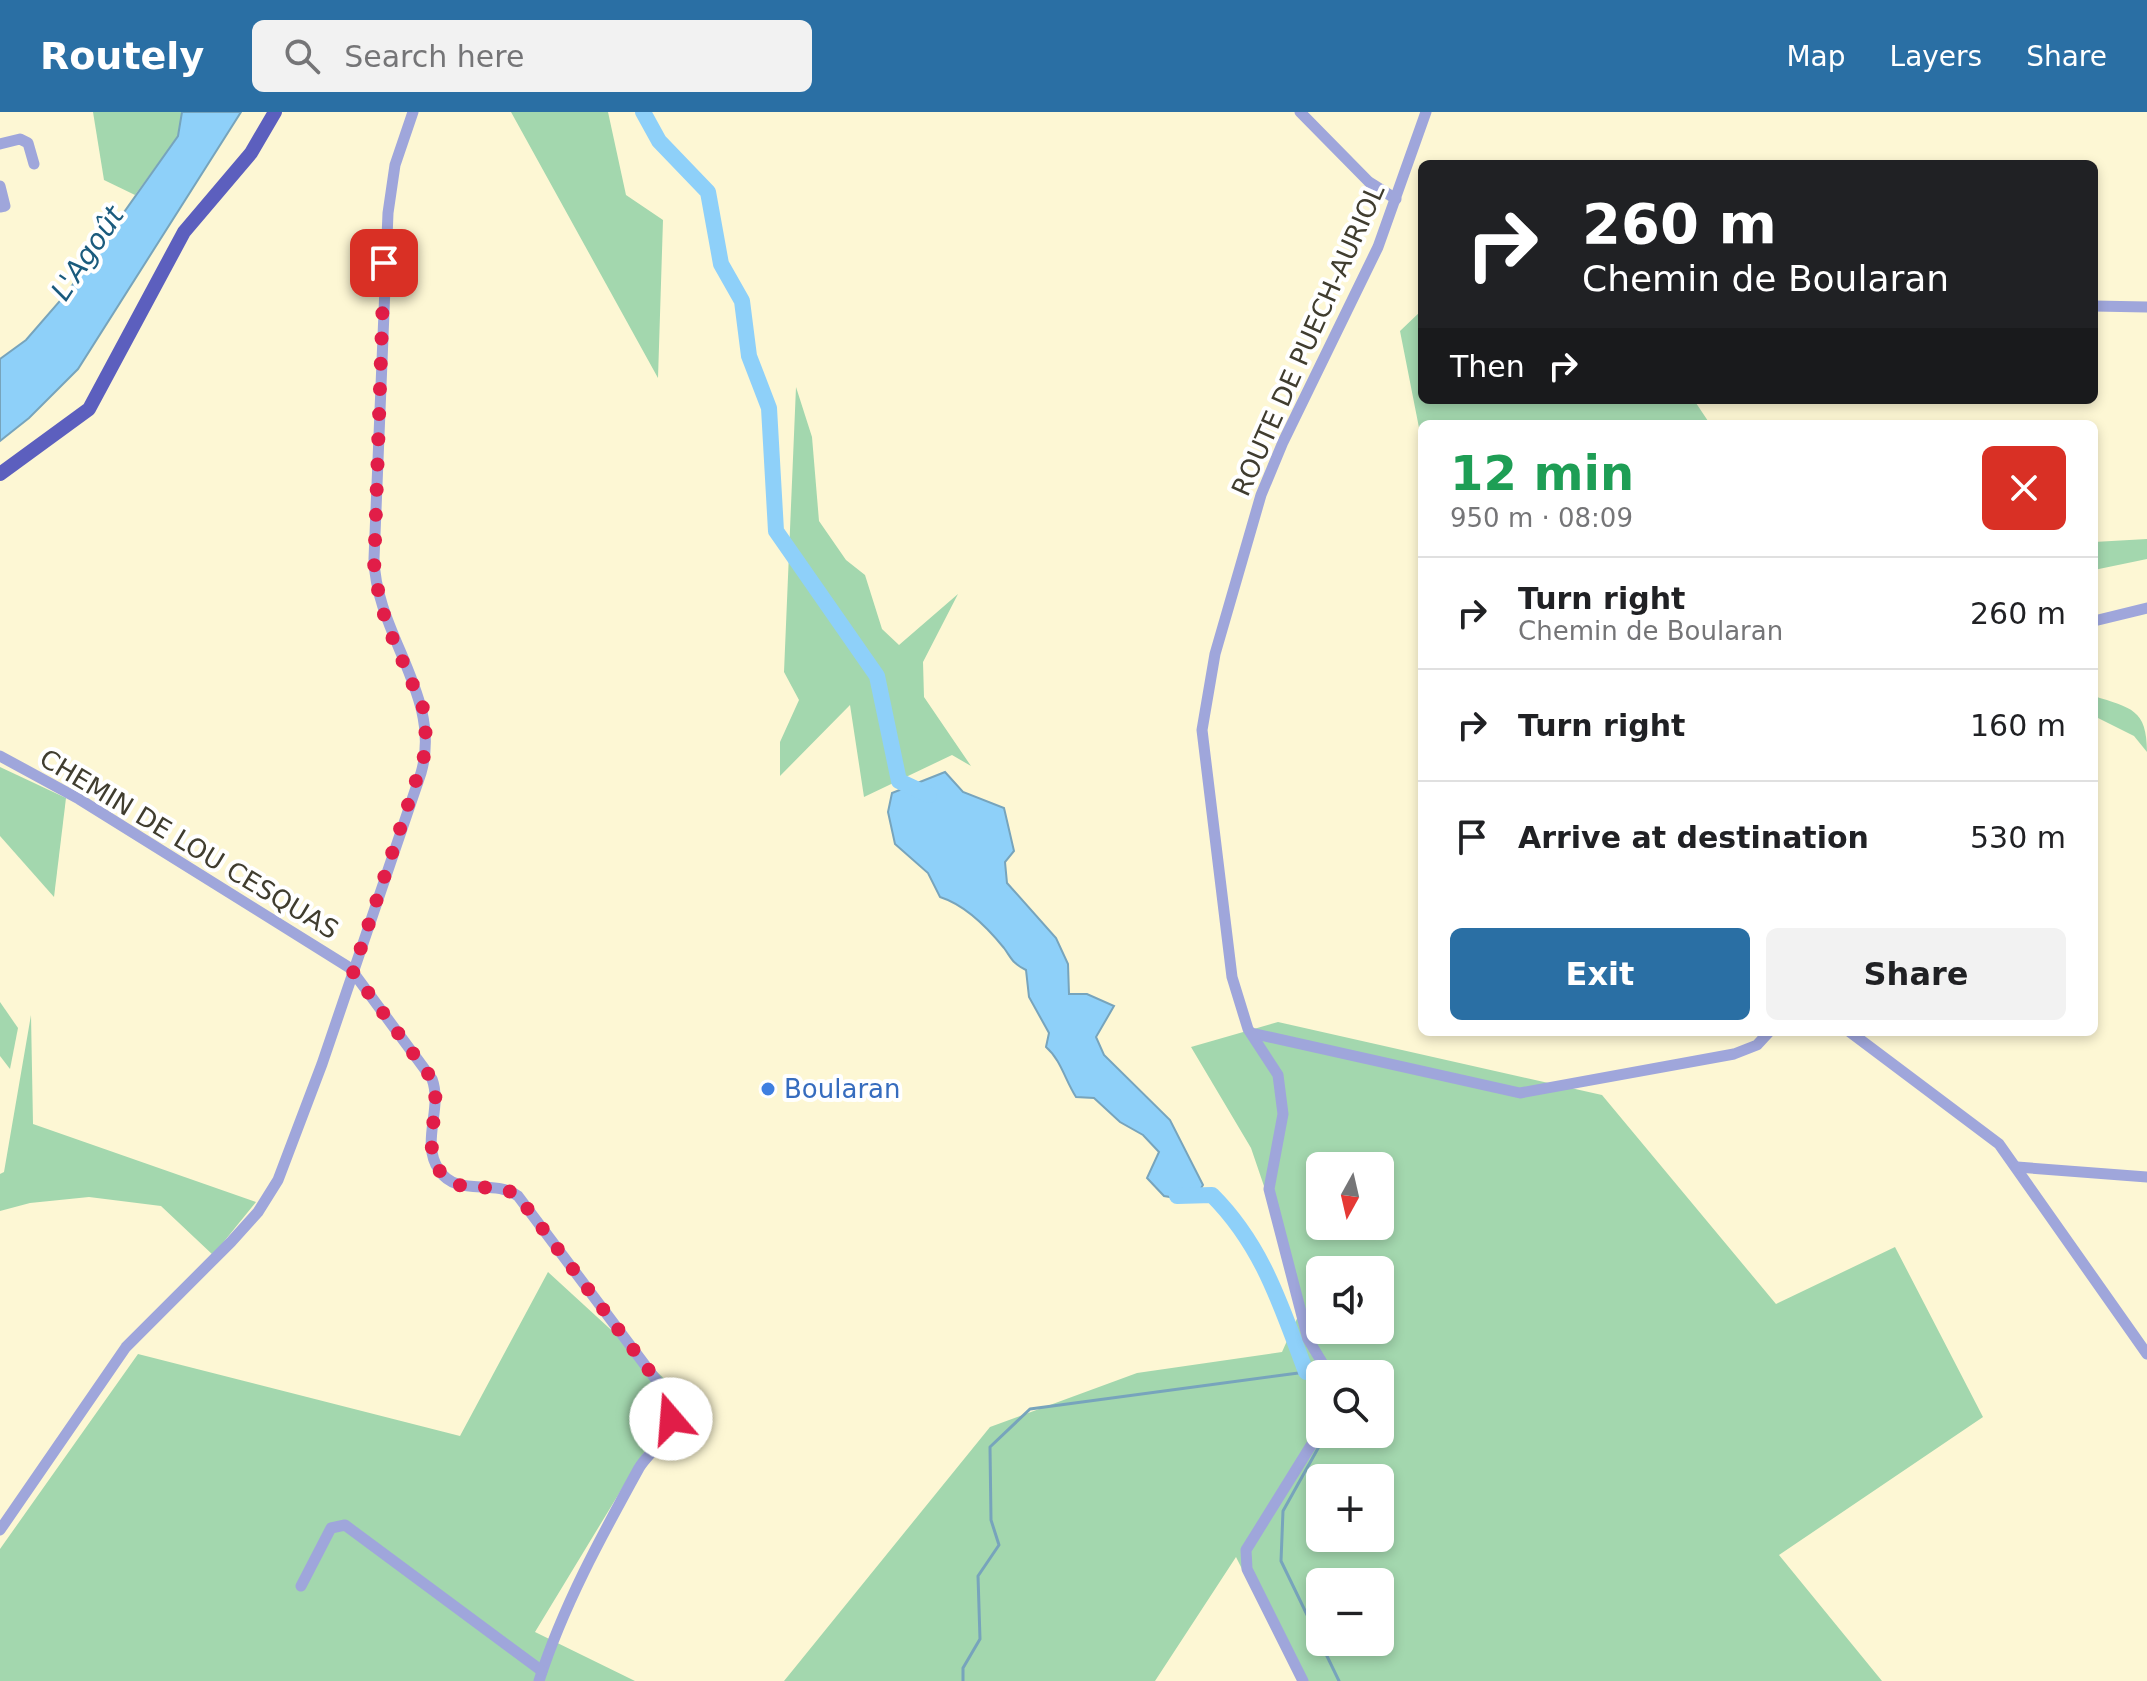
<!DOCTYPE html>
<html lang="en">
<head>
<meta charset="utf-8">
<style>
	body { margin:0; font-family:"DejaVu Sans",sans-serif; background:#f2f2f2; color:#202124; height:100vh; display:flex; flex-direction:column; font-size:30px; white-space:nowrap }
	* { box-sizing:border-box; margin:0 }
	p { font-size:26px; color:#757577 }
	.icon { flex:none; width:44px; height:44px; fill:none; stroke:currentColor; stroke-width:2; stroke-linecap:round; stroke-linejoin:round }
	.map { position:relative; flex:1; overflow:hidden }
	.panel { position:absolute; left:1418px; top:308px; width:680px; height:616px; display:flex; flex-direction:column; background:#fff; border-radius:12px; box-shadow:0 4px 12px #0003 }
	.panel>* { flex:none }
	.guide { position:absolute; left:1418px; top:48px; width:680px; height:244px; border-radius:12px; box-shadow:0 4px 12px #0003; background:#202124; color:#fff; overflow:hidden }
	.needle { width:52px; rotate:188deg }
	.controls { position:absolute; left:1306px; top:1040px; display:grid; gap:16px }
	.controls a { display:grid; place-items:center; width:88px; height:88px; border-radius:12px; background:#fff; box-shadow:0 4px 12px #0003; font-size:40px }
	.pin { position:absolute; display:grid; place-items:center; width:68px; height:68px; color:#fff; margin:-34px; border-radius:16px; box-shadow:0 4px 12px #0006 }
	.me { position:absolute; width:88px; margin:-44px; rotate:342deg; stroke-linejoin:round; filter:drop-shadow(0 0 6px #0008) }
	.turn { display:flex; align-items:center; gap:28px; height:168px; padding:0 32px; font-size:36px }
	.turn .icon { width:104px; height:104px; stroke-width:2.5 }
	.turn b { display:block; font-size:56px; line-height:68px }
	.then { display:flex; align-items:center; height:76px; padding:0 32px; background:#0003; gap:16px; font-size:30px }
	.round { display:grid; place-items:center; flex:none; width:84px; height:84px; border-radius:12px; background:#f2f2f2 }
	.head { display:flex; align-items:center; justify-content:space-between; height:136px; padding:0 32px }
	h1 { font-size:48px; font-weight:600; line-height:60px; color:#1e9e55 }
	.cta { display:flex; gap:16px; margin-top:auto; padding:16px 32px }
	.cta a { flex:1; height:92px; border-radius:12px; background:#2a6fa4; color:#fff; font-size:32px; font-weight:600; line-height:92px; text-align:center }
	.cta a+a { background:#f2f2f2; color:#202124 }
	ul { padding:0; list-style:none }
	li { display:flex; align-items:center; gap:24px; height:112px; padding:0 32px; border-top:2px solid #e0e0e0 }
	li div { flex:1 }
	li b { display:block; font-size:30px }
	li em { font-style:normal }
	header { display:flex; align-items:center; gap:48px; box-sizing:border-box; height:112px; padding:0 40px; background:#2a6fa4; color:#fff }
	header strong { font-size:38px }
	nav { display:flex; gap:44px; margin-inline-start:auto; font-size:28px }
	.search { width:560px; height:72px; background:#f2f2f2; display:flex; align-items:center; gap:20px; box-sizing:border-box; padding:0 28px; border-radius:12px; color:#757577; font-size:30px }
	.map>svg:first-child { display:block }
	.green { fill:#a3d7ae; fill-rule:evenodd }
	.water { fill:#8ed0f9; stroke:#77a4bc; stroke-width:2 }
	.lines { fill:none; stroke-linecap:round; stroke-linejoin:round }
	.stream { stroke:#77a4bc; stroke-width:3 }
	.river { stroke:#8ed0f9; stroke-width:16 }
	.minor { stroke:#9fa6db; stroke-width:11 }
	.major { stroke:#5c5fbe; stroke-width:14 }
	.route { stroke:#e11d48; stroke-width:14; stroke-dasharray:0 25.2 }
	.shop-dot { fill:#3f7fe0; stroke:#fff; stroke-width:3 }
	.labels { text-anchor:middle; stroke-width:8; stroke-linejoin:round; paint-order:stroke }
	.street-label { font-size:26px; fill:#403d2f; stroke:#fff }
	.shop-label { font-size:26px; fill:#366cbe; stroke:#fff; text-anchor:start }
	.water-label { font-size:28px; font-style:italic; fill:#1a5b7d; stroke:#fff }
</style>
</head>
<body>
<header>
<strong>Routely</strong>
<div class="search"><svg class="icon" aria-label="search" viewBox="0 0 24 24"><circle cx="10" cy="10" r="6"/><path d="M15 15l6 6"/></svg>Search here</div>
<nav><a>Map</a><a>Layers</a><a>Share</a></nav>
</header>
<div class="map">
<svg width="2147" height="1569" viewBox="0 0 2147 1569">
	<rect width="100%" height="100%" fill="#fdf7d4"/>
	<!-- green -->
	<g class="green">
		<polygon points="93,0 182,0 178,24 135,83 104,68"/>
		<polygon points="511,0 608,0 626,83 663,108 658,266"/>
		<polygon points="1422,198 1422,288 1694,288 1710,312 1422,312 1422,331 1400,219"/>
		<polygon points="796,275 812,325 819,409 846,448 865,463 882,517 899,533 958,482 923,550 924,585 971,654 952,643 864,685 850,593 780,664 780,630 799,588 784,560"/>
		<polygon points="2147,427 2147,447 2094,458 2094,430"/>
		<path d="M2094,584C2131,596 2147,597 2147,640L2134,624L2094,604Z"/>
		<polygon points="0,655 66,686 54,785 0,724"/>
		<polygon points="0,890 18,916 10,957 0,944"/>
		<polygon points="31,903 33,1012 256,1090 213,1143 161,1094 89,1085 30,1091 0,1099 0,1062 4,1060"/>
		<path d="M1278,910L1602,983L1776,1192L1895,1135L1983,1305L1779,1443L1882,1569H1298L1236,1445L1155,1569H784L990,1315L1137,1261L1282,1240L1304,1191L1251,1036L1191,935ZM1320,1054H1380V1114H1320ZM1320,1158H1380V1218H1320ZM1320,1262H1380V1322H1320ZM1320,1366H1380V1426H1320ZM1320,1470H1380V1530H1320Z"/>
		<polygon points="548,1160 680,1281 535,1520 635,1569 0,1569 0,1437 138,1242 460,1324"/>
	</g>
	<!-- water -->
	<g class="water">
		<polygon points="182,0 241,0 78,257 29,306 0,329 0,247 26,228 66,182 178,24"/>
		<path d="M945,660L963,680L1004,696L1014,739L1005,750L1007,771L1056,826L1068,852L1069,882H1087L1114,894L1096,925L1104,943L1170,1008L1203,1073L1193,1089L1164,1084L1147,1066L1159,1040L1143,1023L1120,1010L1094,986L1076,985C1065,968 1061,948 1046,935L1049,921L1029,885L1026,858C1012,851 1012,847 1004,836C987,815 965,793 940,785L928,761L895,732L888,700L892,681Z"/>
	</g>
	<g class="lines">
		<!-- stream -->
		<g class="stream">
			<polyline points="1326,1322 1283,1399 1281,1449 1339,1569"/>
			<polyline points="963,1569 963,1556 980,1527 978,1464 999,1433 991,1408 990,1335 1030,1297 1306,1260 1320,1276"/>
		</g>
		<!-- river -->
		<g class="river">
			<polyline points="643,0 659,29 708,80 721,152 742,189 749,244 769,296 776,419 877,564 899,669 929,683"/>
			<path d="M1177,1084L1212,1083C1263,1134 1281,1194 1306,1260"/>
		</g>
		<!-- minor -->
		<g class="minor">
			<polyline points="1300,0 1369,70 1396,87"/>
			<polyline points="0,32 20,27 28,31 34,52"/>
			<polyline points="0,74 5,94 0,95"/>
			<polyline points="2094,194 2147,195"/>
			<polyline points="2094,509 2147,496"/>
			<path d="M0,644L79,687L350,856L432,967C443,997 420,1030 439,1058C457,1086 493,1066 518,1084L666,1281C672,1295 672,1307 665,1322C659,1335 646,1344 639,1356C601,1425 563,1494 539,1569"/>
			<polyline points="1850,920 1999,1032 2147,1242"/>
			<polyline points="1251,921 1520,981 1734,942 1757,933 1769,920"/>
			<polyline points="2017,1055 2147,1065"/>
			<polyline points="1329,1262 1308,1227 1269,1077 1283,1002 1278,963 1248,917 1232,865 1202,618 1215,542 1261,383 1283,330 1378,135 1426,0"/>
			<path d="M0,1418L126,1235L231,1130L258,1100L278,1068L322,952L421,661C443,585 376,523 374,447L388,101L395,53L413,0"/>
			<polyline points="301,1474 331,1416 345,1413 542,1559"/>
			<polyline points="1303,1569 1247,1457 1246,1438 1320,1319"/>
		</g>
		<!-- major -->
		<polyline class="major" points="0,362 89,297 184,120 251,41 275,0"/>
	</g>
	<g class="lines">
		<!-- route -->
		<path class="route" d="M384,151L374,461L386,511L423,596L427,635L353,860L432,967C444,998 418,1036 443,1063C462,1085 495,1067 518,1084L666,1281L671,1293V1307"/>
	</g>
	<!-- markers -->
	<circle class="shop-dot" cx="768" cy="977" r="8"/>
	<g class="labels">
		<!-- street labels -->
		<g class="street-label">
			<text transform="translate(1308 228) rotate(-66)" y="9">ROUTE DE PUECH-AURIOL</text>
			<text transform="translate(189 732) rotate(31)" y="9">CHEMIN DE LOU CESQUAS</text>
		</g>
		<!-- shop labels -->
		<g class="shop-label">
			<text x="784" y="986">Boularan</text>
		</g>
		<!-- water labels -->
		<g class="water-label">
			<text transform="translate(87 141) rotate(-56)" y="10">L'Agoût</text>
		</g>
	</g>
</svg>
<div class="controls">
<a><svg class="needle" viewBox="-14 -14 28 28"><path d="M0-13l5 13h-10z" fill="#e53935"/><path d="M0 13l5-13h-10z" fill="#757577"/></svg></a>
<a><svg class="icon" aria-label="sound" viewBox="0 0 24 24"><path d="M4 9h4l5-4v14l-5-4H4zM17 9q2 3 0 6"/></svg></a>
<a><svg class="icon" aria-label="search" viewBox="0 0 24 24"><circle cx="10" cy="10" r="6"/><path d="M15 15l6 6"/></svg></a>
<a>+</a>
<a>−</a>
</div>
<div class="pin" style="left:384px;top:151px;background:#d93025"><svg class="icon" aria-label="arrive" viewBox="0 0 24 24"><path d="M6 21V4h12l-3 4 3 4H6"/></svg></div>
<svg class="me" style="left:671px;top:1307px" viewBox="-20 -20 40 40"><circle r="19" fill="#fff"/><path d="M0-13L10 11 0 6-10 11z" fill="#e11d48"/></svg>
<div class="guide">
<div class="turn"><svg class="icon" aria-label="right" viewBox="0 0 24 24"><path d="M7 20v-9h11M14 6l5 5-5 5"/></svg><div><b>260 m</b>Chemin de Boularan</div></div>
<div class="then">Then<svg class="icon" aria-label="right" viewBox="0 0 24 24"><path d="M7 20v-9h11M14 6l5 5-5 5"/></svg></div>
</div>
<section class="panel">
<div class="head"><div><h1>12 min</h1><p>950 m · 08:09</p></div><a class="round" style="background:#d93025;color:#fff"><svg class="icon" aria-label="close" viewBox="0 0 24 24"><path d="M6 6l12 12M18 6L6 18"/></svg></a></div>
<ul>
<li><svg class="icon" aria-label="right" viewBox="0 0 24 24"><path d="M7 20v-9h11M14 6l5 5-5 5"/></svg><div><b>Turn right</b><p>Chemin de Boularan</p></div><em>260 m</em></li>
<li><svg class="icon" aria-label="right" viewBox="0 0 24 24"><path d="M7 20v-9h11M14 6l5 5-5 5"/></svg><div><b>Turn right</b></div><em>160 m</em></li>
<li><svg class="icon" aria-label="arrive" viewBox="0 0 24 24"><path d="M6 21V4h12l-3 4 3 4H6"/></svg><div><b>Arrive at destination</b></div><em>530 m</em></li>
</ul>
<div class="cta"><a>Exit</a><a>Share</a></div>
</section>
</div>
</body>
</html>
